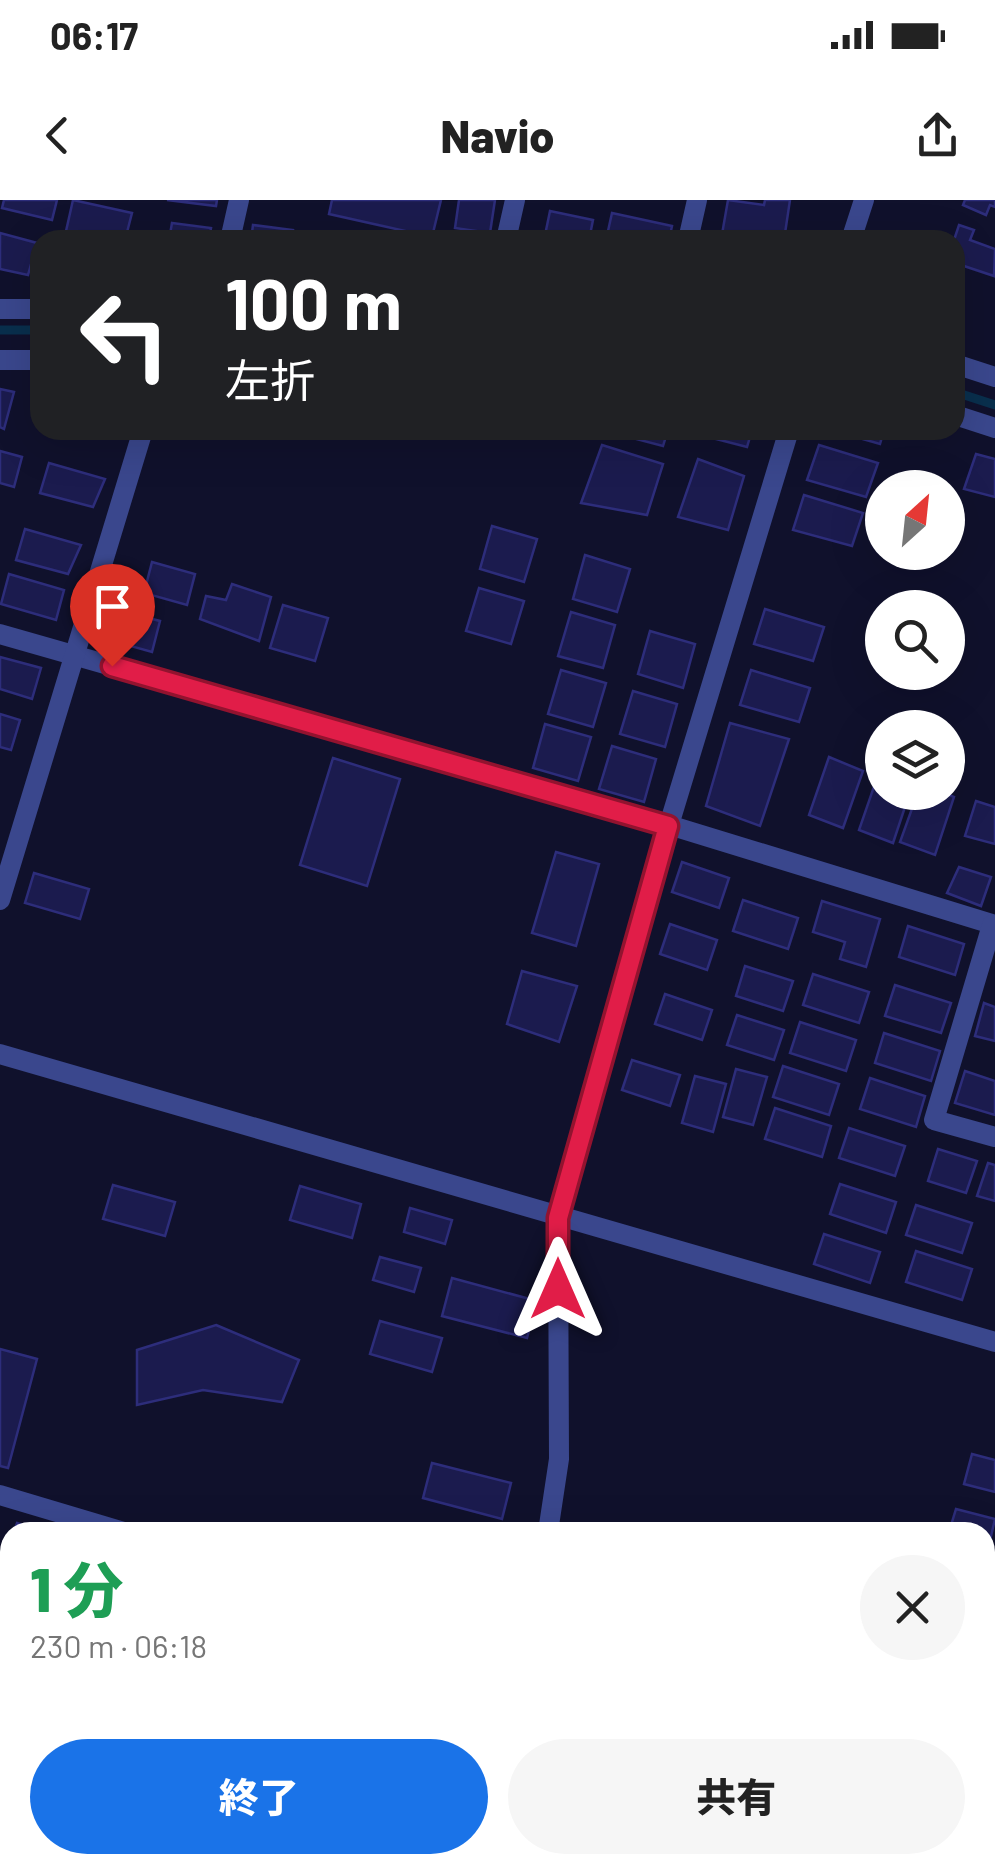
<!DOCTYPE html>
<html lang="ja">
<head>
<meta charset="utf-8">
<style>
	body { margin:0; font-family:Barlow,"Noto Sans JP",sans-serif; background:#f6f6f6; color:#222; height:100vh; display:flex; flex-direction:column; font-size:38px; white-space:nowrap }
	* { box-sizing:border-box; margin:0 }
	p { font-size:32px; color:#767676 }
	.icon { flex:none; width:55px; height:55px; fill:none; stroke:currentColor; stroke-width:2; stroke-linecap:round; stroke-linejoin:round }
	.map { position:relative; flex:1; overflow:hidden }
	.details { position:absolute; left:0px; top:1322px; width:995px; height:352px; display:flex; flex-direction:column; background:#fff; border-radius:30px 30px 0 0; box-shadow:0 10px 40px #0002 }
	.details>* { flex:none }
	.hud { position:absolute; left:30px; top:30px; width:935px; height:210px; border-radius:30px; box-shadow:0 10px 40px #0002; background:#202124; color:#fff; overflow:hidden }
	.needle { width:65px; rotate:27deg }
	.fabs { position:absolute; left:865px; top:270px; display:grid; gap:20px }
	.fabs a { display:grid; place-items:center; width:100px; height:100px; border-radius:50%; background:#fff; box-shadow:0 10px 40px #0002; font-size:50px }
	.pin { position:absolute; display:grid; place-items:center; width:85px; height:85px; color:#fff; margin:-102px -42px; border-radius:50% 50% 50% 0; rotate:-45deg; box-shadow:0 0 10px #0007 }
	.pin .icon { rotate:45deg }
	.me { position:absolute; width:110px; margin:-55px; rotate:0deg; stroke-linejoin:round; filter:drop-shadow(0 0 8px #0008) }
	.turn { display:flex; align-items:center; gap:35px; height:210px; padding:0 30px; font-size:45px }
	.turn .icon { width:130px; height:130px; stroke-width:2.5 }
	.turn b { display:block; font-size:70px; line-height:85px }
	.round { display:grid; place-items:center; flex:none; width:105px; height:105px; border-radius:52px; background:#f6f6f6 }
	.headline { display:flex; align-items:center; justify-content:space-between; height:170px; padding:0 30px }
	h1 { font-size:60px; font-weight:800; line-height:75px; color:#1e9e55 }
	.action { display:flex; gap:20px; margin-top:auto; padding:20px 30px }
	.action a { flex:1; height:115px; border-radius:60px; background:#1a73e8; color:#fff; font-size:40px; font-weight:800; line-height:115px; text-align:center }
	.action a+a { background:#f6f6f6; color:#222 }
	.status { display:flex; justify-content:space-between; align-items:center; height:70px; padding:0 50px; background:#fff; direction:ltr }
	.status svg { height:28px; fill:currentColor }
	header { display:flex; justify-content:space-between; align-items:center; height:130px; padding:0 30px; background:#fff; font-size:45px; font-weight:800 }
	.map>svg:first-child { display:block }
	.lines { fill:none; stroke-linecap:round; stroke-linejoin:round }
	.stream { stroke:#092f4d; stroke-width:9 }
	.building { fill:#1b1b4e; stroke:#2d2d7b; stroke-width:2.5 }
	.minor { stroke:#3a478d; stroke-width:20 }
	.route-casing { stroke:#92132f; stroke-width:25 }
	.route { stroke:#e11d48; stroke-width:18 }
</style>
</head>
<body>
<div class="status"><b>06:17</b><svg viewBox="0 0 49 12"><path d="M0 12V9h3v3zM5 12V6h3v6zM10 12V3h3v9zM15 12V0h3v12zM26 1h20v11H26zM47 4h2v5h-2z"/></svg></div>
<header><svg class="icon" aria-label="back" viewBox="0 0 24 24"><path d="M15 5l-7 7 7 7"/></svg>Navio<svg class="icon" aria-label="share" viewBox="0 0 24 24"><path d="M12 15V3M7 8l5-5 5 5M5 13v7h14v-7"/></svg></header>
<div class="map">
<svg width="995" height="1674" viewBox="0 0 995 1674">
	<rect width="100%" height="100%" fill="#10112c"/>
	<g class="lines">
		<!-- stream -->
		<g class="stream">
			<polyline points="0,130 40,130"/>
			<polyline points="955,192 995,205"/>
		</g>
	</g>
	<!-- building -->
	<g class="building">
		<polygon points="4,0 57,0 52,20 2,8"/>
		<polygon points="73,0 132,13 125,40 64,40"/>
		<polygon points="167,0 217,0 216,6"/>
		<polygon points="332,0 441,0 432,37 329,14"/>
		<polygon points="459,0 495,0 490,33 455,28"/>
		<polygon points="728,0 764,5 765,0 790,0 784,40 721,40"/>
		<polygon points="965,0 995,0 995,7 990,5 986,15 963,5"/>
		<polygon points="550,11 593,20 589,40 544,40"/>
		<polygon points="612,13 672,26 669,40 606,40"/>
		<polygon points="172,23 211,28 209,40 169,40"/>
		<polygon points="253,25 293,30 292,40 251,40"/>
		<polygon points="959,25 974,30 970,40 995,49 994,76 955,63 954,40"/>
		<polygon points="0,33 37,43 28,75 0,69"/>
		<polygon points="0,189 14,192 4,229 0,227"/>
		<polygon points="614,230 668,230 663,246 613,233"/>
		<polygon points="698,230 752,230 747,247 697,234"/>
		<polygon points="831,230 884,230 880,244"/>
		<polygon points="602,245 663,264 647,315 581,303"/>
		<polygon points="819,245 878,263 866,297 807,280"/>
		<polygon points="0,251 22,257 14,287 0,283"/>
		<polygon points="976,254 995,259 995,297 964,289"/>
		<polygon points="698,259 744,276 728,330 678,317"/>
		<polygon points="49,263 105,279 93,307 40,293"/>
		<polygon points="804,295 863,313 852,346 793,330"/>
		<polygon points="492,326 537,339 524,382 480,369"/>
		<polygon points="25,329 81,345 68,374 16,360"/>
		<polygon points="585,355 630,369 617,412 573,399"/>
		<polygon points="152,362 195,374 187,405 144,393"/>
		<polygon points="9,374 64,390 56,420 1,404"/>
		<polygon points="232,384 271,397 259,441 200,419 206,396 226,400"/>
		<polygon points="479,388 524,401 511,444 466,431"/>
		<polygon points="283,405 328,418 315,461 270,448"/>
		<polygon points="765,409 824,427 813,461 754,444"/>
		<polygon points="117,410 160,421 152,452 109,440"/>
		<polygon points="571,412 615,425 603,468 558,456"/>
		<polygon points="650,431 695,444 683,488 638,474"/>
		<polygon points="0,457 41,468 32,499 0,489"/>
		<polygon points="561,470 606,483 593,527 548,514"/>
		<polygon points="751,470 810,488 799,522 740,505"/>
		<polygon points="633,491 677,504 665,547 620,534"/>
		<polygon points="0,514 20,520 11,550 0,547"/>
		<polygon points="730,523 789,539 760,626 706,606"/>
		<polygon points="545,524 591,537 578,581 533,568"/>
		<polygon points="612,546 656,559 644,602 599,589"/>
		<polygon points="829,557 863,571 843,628 809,615"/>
		<polygon points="333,558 400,579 367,686 300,665"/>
		<polygon points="879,572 882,573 882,592 910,592 893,643 859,630"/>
		<polygon points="918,592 942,592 954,597 935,655 900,642"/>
		<polygon points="976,601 995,607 995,644 965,636"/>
		<polygon points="556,652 599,664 576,746 532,733"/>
		<polygon points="682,662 729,678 719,708 672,692"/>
		<polygon points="959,667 991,677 981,706 947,693"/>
		<polygon points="34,673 89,689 80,719 25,703"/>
		<polygon points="743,700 798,718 788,749 733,731"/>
		<polygon points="822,701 880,719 866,767 840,759 845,742 813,732"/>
		<polygon points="670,724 717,740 707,770 660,754"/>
		<polygon points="908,726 964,744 955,775 899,757"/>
		<polygon points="745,766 793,781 783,811 736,796"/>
		<polygon points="522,771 577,786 559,842 507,824"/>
		<polygon points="813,774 869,792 859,823 803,805"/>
		<polygon points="895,785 951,803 941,833 885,816"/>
		<polygon points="665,794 712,810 702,840 655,824"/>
		<polygon points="984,803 995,807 995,841 975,836"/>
		<polygon points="737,815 784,830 774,860 727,845"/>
		<polygon points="800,822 856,840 846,871 790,853"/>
		<polygon points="884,833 940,851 931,881 875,863"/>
		<polygon points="632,860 680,875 670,906 622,890"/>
		<polygon points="783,866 839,884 829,915 773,897"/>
		<polygon points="736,869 767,877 753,925 723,917"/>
		<polygon points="965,871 995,881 995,915 955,903"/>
		<polygon points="695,876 726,884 713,932 682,923"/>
		<polygon points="870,878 925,896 916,927 860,909"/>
		<polygon points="775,908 831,926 822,957 765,939"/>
		<polygon points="849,928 905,946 895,976 839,958"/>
		<polygon points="938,949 977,961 966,993 928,981"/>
		<polygon points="988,963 995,965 995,1001 977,996"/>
		<polygon points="840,984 896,1002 886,1033 830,1014"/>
		<polygon points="113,985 175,1002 165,1036 103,1019"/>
		<polygon points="300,986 361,1004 352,1038 290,1020"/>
		<polygon points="916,1005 972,1023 962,1053 906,1035"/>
		<polygon points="410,1008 452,1020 445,1044 404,1032"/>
		<polygon points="824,1034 880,1052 870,1083 814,1064"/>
		<polygon points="916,1051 972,1069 962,1100 906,1082"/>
		<polygon points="380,1057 421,1068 414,1092 373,1080"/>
		<polygon points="452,1078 537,1101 527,1138 442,1116"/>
		<polygon points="380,1121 442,1138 432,1172 370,1154"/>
		<polygon points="216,1125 299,1160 282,1202 203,1190 137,1205 137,1150"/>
		<polygon points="0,1149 37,1159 8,1268 0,1266"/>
		<polygon points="972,1254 995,1260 995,1292 964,1284"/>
		<polygon points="432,1263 511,1283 502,1319 423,1298"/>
		<polygon points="956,1309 995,1319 988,1349 985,1349 985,1332 949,1332"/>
		<polygon points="17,1323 43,1332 14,1332"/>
		<polygon points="10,1344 10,1493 0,1489 0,1372"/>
		<polygon points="995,1582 995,1607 988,1605"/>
		<polygon points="310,1665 355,1665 347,1674 321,1674"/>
		<polygon points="424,1665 438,1665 456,1674 419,1674"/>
		<polygon points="608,1665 609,1674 558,1674 557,1666"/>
		<polygon points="715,1665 722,1665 739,1673 711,1674"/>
		<polygon points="753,1665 761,1665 792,1674 751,1674"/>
		<polygon points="929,1665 973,1665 995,1674 926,1674"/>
		<polygon points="504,1666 505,1674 472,1674 472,1668"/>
	</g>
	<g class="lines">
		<!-- minor -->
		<g class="minor">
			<polyline points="230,40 239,0"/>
			<polyline points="506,40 515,0"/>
			<polyline points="688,40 697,0"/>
			<polyline points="851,40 864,0"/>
			<polyline points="0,109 40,109"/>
			<polyline points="0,160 40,160"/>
			<polyline points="955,164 995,177"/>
			<polyline points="955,215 995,228"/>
			<polyline points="0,434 669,625 995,725"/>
			<polyline points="0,700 143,230"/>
			<polyline points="992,725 934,920 995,937"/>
			<polyline points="0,854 995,1142"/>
			<polyline points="0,1295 124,1332"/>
			<polyline points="548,1332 559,1259 558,1018 669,625 789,230"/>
			<polyline points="985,1433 995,1400"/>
			<polyline points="985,1660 995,1665"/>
			<polyline points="394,1674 401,1665"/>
			<polyline points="875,1674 879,1665"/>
		</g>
	</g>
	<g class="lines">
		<!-- route casing -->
		<g class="route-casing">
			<polyline id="route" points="112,466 668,626 558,1018 558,1089"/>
		</g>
		<!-- route -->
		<use href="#route" class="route"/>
	</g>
</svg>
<div class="fabs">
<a><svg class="needle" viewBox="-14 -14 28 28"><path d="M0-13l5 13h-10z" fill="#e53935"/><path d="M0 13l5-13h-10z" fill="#767676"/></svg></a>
<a><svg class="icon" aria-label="search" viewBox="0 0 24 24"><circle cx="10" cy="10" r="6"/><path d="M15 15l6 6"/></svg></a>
<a><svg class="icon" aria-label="layers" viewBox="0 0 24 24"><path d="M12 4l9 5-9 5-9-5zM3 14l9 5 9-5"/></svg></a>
</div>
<div class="pin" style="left:112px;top:466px;background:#d93025"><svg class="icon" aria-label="arrive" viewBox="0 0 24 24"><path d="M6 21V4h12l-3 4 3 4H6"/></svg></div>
<svg class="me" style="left:558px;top:1089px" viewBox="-20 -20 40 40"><path d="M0-17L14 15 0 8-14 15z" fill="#e11d48" stroke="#fff" stroke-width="4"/></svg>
<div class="hud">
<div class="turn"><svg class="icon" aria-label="left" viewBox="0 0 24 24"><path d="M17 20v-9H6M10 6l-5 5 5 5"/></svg><div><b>100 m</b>左折</div></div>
</div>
<section class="details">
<div class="headline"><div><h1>1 分</h1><p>230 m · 06:18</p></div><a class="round"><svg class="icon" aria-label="close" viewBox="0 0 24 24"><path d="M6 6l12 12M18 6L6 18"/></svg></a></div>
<div class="action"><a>終了</a><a>共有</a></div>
</section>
</div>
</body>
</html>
